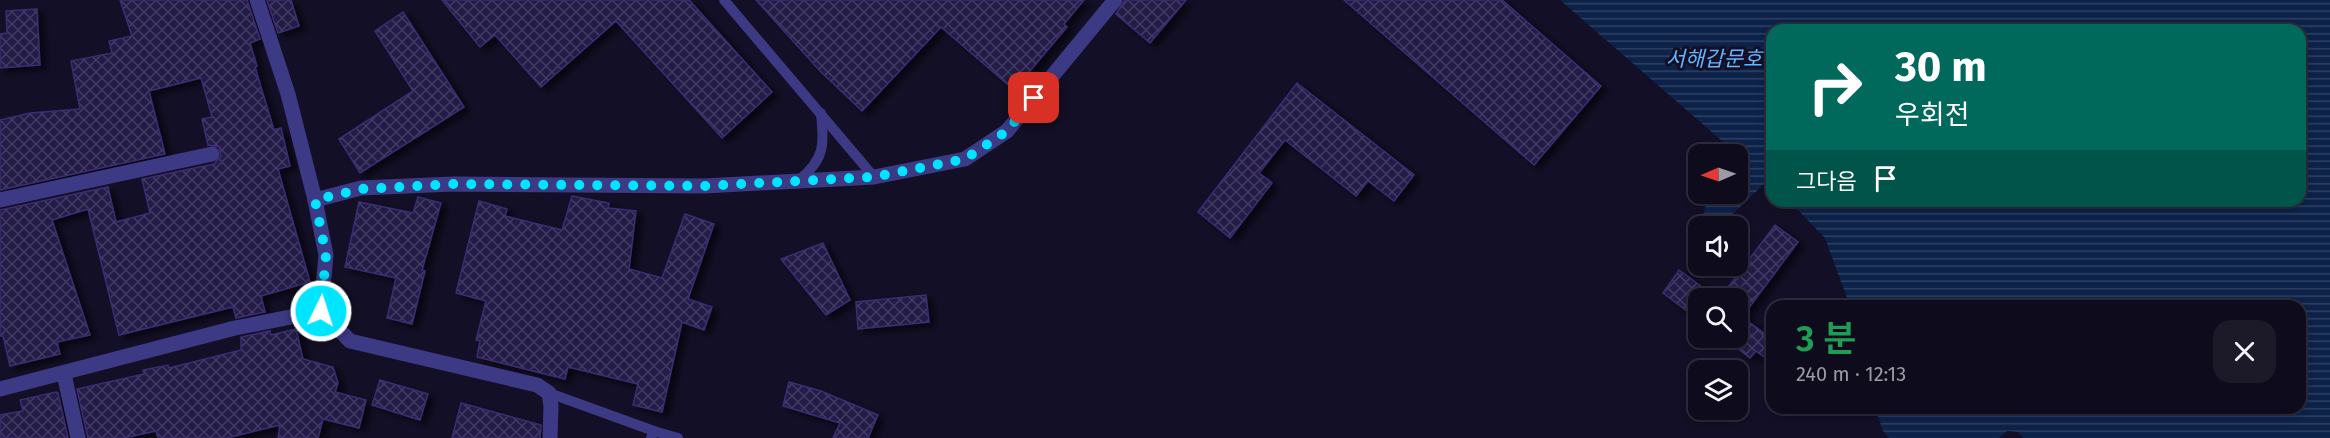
<!DOCTYPE html>
<html lang="ko">
<head>
<meta charset="utf-8">
<style>
	body { margin:0; font-family:"Fira Sans","Noto Sans KR",sans-serif; background:#1c1929; color:#f1f3f6; height:100vh; display:flex; flex-direction:column; font-size:22px; white-space:nowrap }
	* { box-sizing:border-box; margin:0 }
	p { font-size:20px; color:#9b9ba3 }
	.icon { flex:none; width:33px; height:33px; fill:none; stroke:currentColor; stroke-width:2; stroke-linecap:round; stroke-linejoin:round }
	.map { position:relative; flex:1; overflow:hidden }
	.panel { position:absolute; left:1766px; top:300px; width:540px; height:114px; display:flex; flex-direction:column; background:#0e0b1c; border-radius:18px; box-shadow:0 3px 9px #0003,0 0 0 2px #2e2b3b }
	.panel>* { flex:none }
	.hud { position:absolute; left:1766px; top:24px; width:540px; height:183px; border-radius:18px; box-shadow:0 3px 9px #0003,0 0 0 2px #2e2b3b; background:#00695c; color:#fff; overflow:hidden }
	.needle { width:39px; rotate:268deg }
	.tools { position:absolute; left:1688px; top:144px; display:grid; gap:12px }
	.tools a { display:grid; place-items:center; width:60px; height:60px; border-radius:12px; background:#0e0b1c; box-shadow:0 3px 9px #0003,0 0 0 2px #2e2b3b; font-size:30px }
	.pin { position:absolute; display:grid; place-items:center; width:51px; height:51px; color:#fff; margin:-26px; border-radius:12px; box-shadow:0 3px 9px #0006 }
	.me { position:absolute; width:66px; margin:-33px; rotate:4deg; stroke-linejoin:round; filter:drop-shadow(0 0 4px #0008) }
	.turn { display:flex; align-items:center; gap:21px; height:126px; padding:0 30px; font-size:27px }
	.turn .icon { width:78px; height:78px; stroke-width:2.5 }
	.turn b { display:block; font-size:42px; line-height:51px }
	.then { display:flex; align-items:center; height:57px; padding:0 30px; background:#0003; gap:12px; font-size:22px }
	.round { display:grid; place-items:center; flex:none; width:63px; height:63px; border-radius:18px; background:#1c1929 }
	.overview { display:flex; align-items:center; justify-content:space-between; height:102px; padding:0 30px }
	h1 { font-size:36px; font-weight:600; line-height:45px; color:#1e9e55 }
	.map>svg:first-child { display:block }
	.water { fill:url(#water-rules) }
	.building { fill:url(#building-cross-hatch); stroke:#3b2d73; stroke-width:1.5; filter:url(#shadow) }
	.lines { fill:none; stroke-linecap:round; stroke-linejoin:round }
	.lane { stroke:#3d3a85; stroke-width:10 }
	.street { stroke:#3d3a85; stroke-width:15 }
	.route { stroke:#00e5ff; stroke-width:10; stroke-dasharray:0 18 }
	.labels { text-anchor:middle; stroke-width:6; stroke-linejoin:round; paint-order:stroke }
	.water-label { font-size:21px; font-style:italic; fill:#62b6ff; stroke:#130f26 }
</style>
</head>
<body>
<div class="map">
<svg width="2330" height="438" viewBox="0 0 2330 438">
	<defs>
		<pattern id="water-rules" width="6" height="5" patternUnits="userSpaceOnUse" patternTransform="scale(1.5)"><rect width="6" height="5" fill="#0c2248"/><path d="M0 2.5h6" fill="none" stroke="#2f4163"/></pattern>
		<pattern id="building-cross-hatch" width="8" height="8" patternUnits="userSpaceOnUse" patternTransform="scale(1.5)"><rect width="8" height="8" fill="#241b47"/><path d="M0 0l8 8M0 8l8-8" fill="none" stroke="#433b63"/></pattern>
		<filter id="shadow"><feDropShadow dx="6" dy="4" stdDeviation="3" flood-color="#0009"/></filter>
	</defs>
	<rect width="100%" height="100%" fill="#130f26"/>
	<!-- water -->
	<polygon class="water" points="1560,0 2330,0 2330,438 2024,438 2018,432 2007,431 1999,438 1889,438 1883,431 1875,408 2300,408 2300,306 1850,306 1825,238 1789,201 2300,201 2300,30 1772,30 1771,184 1763,185 1723,223 1714,226 1708,224 1703,215 1706,205 1716,194 1737,194 1737,154"/>
	<!-- building -->
	<g class="building">
		<polygon points="120,0 247,0 260,39 250,43 257,66 255,67 274,130 281,128 290,166 278,169 310,282 261,296 265,312 236,318 233,307 119,335 88,209 52,220 90,335 57,342 60,354 10,366 3,336 0,336 0,210 108,187 116,222 150,213 142,179 214,164 221,156 219,147 208,145 202,119 212,117 201,78 149,91 165,154 0,190 0,120 30,113 80,109 71,61 112,53 109,41 132,36"/>
		<polygon points="267,0 291,0 299,26 278,33"/>
		<polygon points="442,0 689,0 772,92 722,138 616,21 541,87 495,35 480,47"/>
		<polygon points="756,0 1084,0 1064,24 1067,27 1014,90 941,27 862,111 820,71"/>
		<polygon points="1125,0 1186,0 1150,43 1116,14"/>
		<polygon points="1344,0 1502,0 1601,86 1534,165"/>
		<polygon points="37,9 40,65 0,68 0,34 7,33 6,11"/>
		<polygon points="403,12 464,107 360,173 339,139 413,91 375,31"/>
		<polygon points="1297,83 1414,175 1394,201 1368,181 1356,196 1285,140 1259,173 1272,183 1230,238 1198,212"/>
		<polygon points="572,196 609,203 608,208 636,211 629,269 662,278 685,214 714,224 688,299 712,307 704,330 682,322 662,412 633,405 638,384 568,367 565,379 477,357 480,341 476,340 486,301 456,293 479,201 507,209 505,216 562,230"/>
		<polygon points="418,197 441,203 422,270 425,271 412,324 387,318 396,278 345,267 359,202 413,213"/>
		<polygon points="1775,225 1798,242 1742,317 1772,339 1772,363 1756,351 1750,358 1737,348 1737,298 1720,298"/>
		<polygon points="823,243 850,300 826,315 781,259"/>
		<polygon points="1679,270 1717,298 1698,298 1698,319 1663,293"/>
		<polygon points="926,295 929,322 858,329 856,302"/>
		<polygon points="296,329 303,359 333,367 338,383 335,392 366,400 359,428 323,419 318,438 278,438 280,425 227,438 158,438 156,431 124,438 88,438 77,389 144,374 143,370 168,365 169,368 241,350 241,337 270,331 271,335"/>
		<polygon points="380,380 428,394 420,420 372,405"/>
		<polygon points="789,382 821,391 878,415 868,438 833,438 840,423 783,406"/>
		<polygon points="56,392 58,393 68,438 0,438 0,415 23,411 20,400"/>
		<polygon points="461,403 541,425 540,438 452,438"/>
	</g>
	<g class="lines">
		<!-- lane -->
		<g class="lane">
			<polyline points="724,0 874,177"/>
			<path d="M798,181C825,159 824,146 821,113"/>
			<polyline points="549,393 654,431 651,438"/>
			<polyline points="654,431 678,438"/>
		</g>
		<!-- street -->
		<g class="street">
			<polyline points="257,0 288,94 315,200 326,255 321,311"/>
			<polyline points="0,200 212,154"/>
			<polyline points="315,200 361,188 453,184 704,186 874,177 965,159 1007,131 1115,0"/>
			<polyline points="64,374 78,438"/>
			<polyline points="0,389 235,328 321,311 350,341 537,385 549,393 551,406 550,438"/>
		</g>
	</g>
	<g class="lines">
		<!-- route -->
		<polyline class="route" points="321,311 326,255 315,200 361,189 453,184 704,186 874,177 965,159 1007,131 1034,98"/>
	</g>
	<g class="labels">
		<!-- water labels -->
		<g class="water-label">
			<text x="1714" y="66">서해갑문호</text>
		</g>
	</g>
</svg>
<div class="tools">
<a><svg class="needle" viewBox="-14 -14 28 28"><path d="M0-13l5 13h-10z" fill="#e53935"/><path d="M0 13l5-13h-10z" fill="#9b9ba3"/></svg></a>
<a><svg class="icon" aria-label="sound" viewBox="0 0 24 24"><path d="M4 9h4l5-4v14l-5-4H4zM17 9q2 3 0 6"/></svg></a>
<a><svg class="icon" aria-label="search" viewBox="0 0 24 24"><circle cx="10" cy="10" r="6"/><path d="M15 15l6 6"/></svg></a>
<a><svg class="icon" aria-label="layers" viewBox="0 0 24 24"><path d="M12 4l9 5-9 5-9-5zM3 14l9 5 9-5"/></svg></a>
</div>
<div class="pin" style="left:1034px;top:98px;background:#d93025"><svg class="icon" aria-label="arrive" viewBox="0 0 24 24"><path d="M6 21V4h12l-3 4 3 4H6"/></svg></div>
<svg class="me" style="left:321px;top:311px" viewBox="-20 -20 40 40"><circle r="17" fill="#00e5ff" stroke="#fff" stroke-width="3"/><path d="M0-11L8 9 0 5-8 9z" fill="#fff"/></svg>
<div class="hud">
<div class="turn"><svg class="icon" aria-label="right" viewBox="0 0 24 24"><path d="M7 20v-9h11M14 6l5 5-5 5"/></svg><div><b>30 m</b>우회전</div></div>
<div class="then">그다음<svg class="icon" aria-label="arrive" viewBox="0 0 24 24"><path d="M6 21V4h12l-3 4 3 4H6"/></svg></div>
</div>
<section class="panel">
<div class="overview"><div><h1>3 분</h1><p>240 m · 12:13</p></div><a class="round"><svg class="icon" aria-label="close" viewBox="0 0 24 24"><path d="M6 6l12 12M18 6L6 18"/></svg></a></div>
</section>
</div>
</body>
</html>
